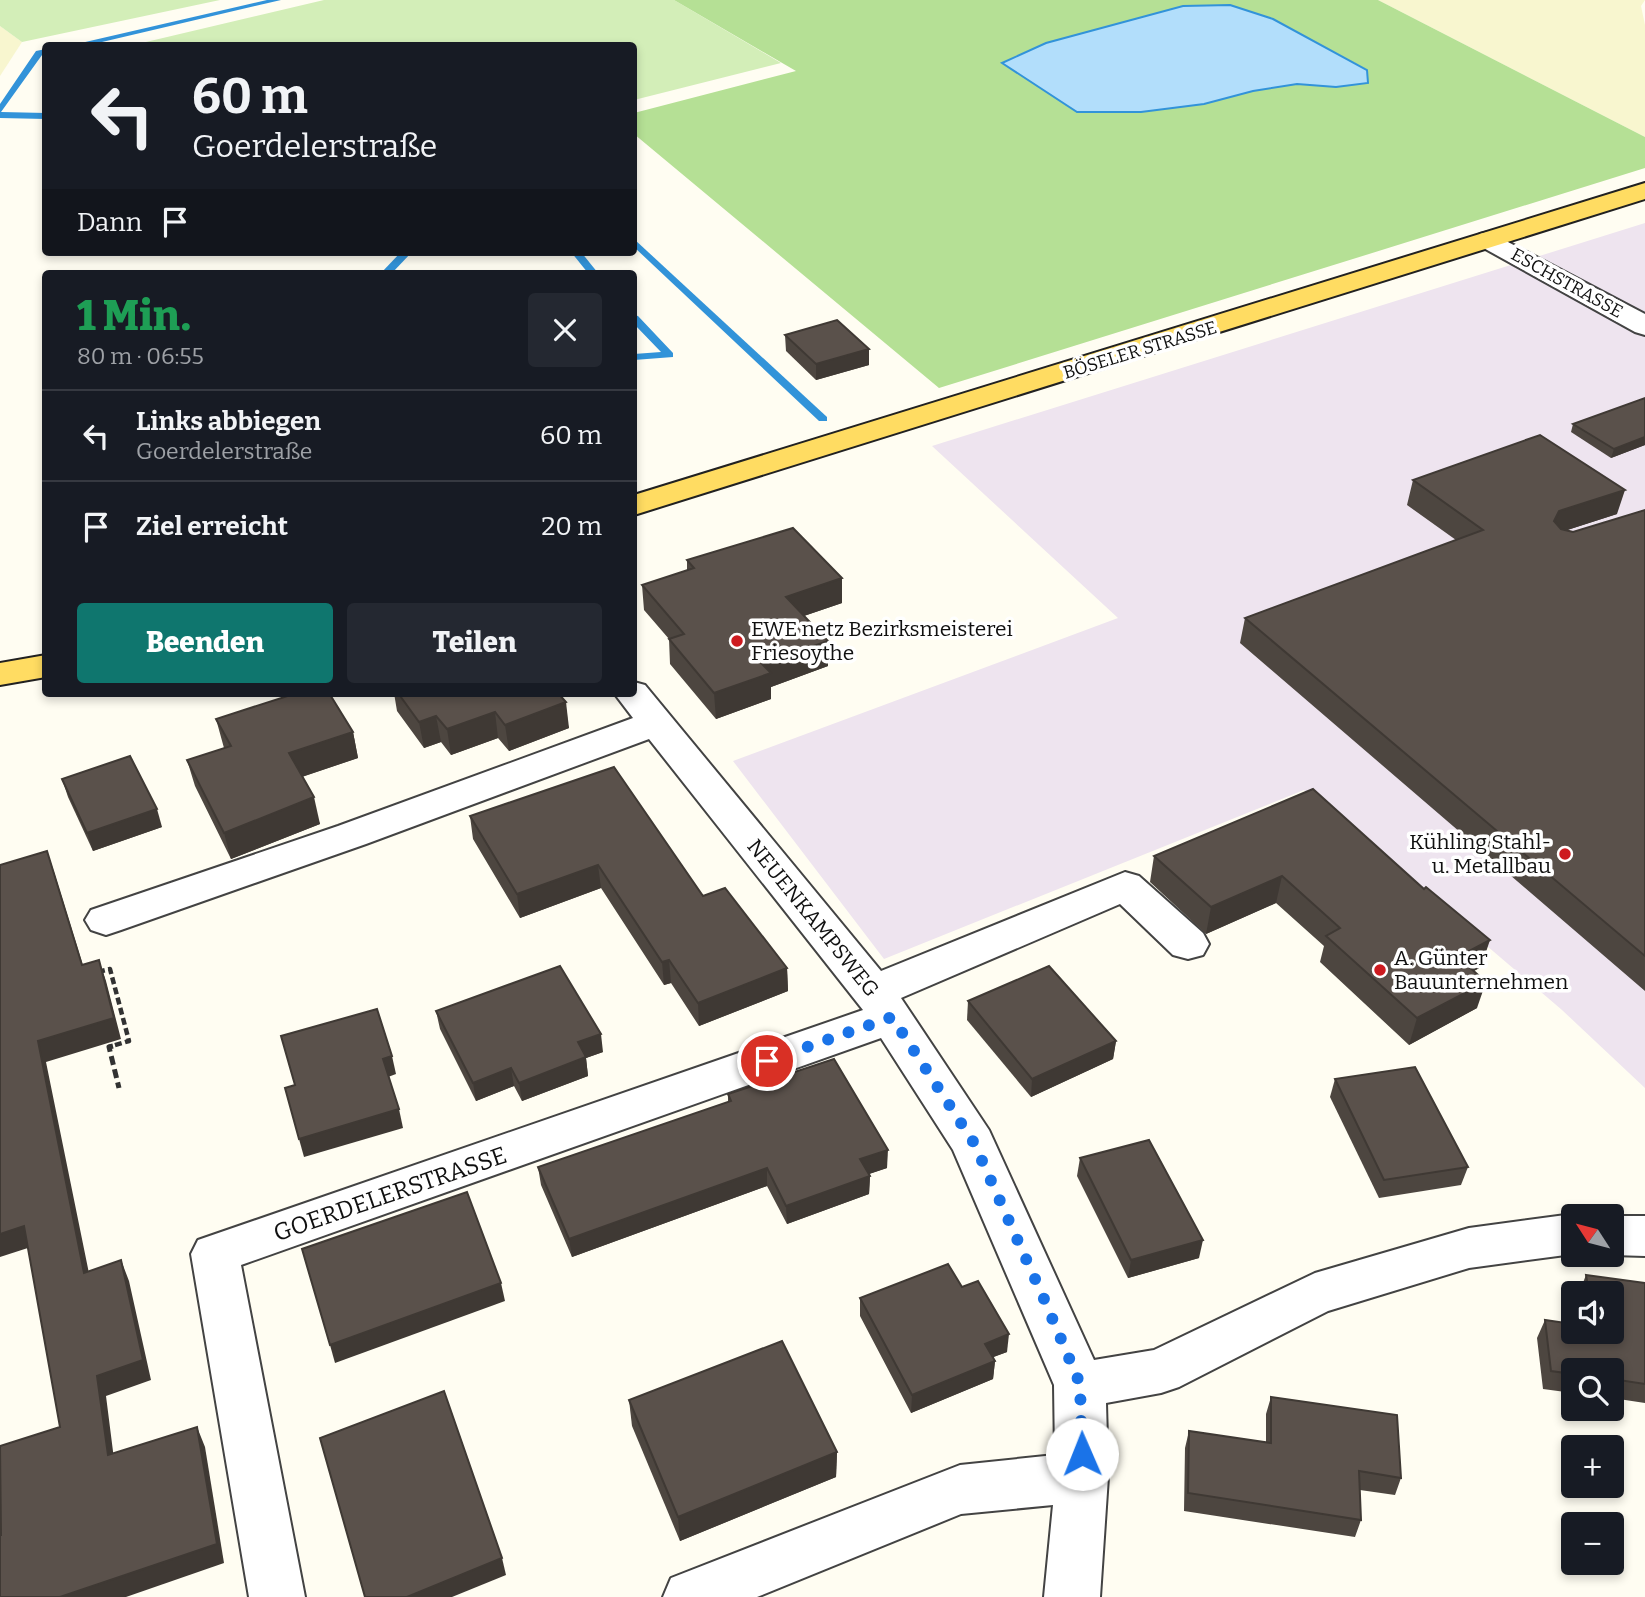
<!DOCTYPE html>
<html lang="de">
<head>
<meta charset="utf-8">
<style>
	body { margin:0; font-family:Bitter,serif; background:#242831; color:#f1f3f6; height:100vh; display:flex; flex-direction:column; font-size:26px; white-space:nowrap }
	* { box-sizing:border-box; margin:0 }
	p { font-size:23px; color:#9ea1a6 }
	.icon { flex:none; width:38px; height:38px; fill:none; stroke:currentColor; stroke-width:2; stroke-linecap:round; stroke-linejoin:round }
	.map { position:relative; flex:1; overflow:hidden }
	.sheet { position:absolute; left:42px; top:270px; width:595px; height:427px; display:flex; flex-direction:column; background:#171b24; border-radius:7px; box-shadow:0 4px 10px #0003 }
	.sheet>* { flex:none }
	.top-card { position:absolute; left:42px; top:42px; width:595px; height:214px; border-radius:7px; box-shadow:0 4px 10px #0003; background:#171b24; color:#f1f3f6; overflow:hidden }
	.needle { width:46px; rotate:306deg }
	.fabs { position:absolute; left:1561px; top:1204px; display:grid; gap:14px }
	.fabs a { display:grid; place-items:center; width:63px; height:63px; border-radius:7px; background:#171b24; box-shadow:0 4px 10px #0003; font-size:35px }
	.pin { position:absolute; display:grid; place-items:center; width:60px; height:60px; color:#fff; margin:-30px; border:4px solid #fff; border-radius:50%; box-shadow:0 2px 7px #0007 }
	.me { position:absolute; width:77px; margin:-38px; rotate:359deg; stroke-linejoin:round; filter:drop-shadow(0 0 5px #0008) }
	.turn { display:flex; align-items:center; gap:24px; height:147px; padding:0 35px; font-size:32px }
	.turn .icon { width:91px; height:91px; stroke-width:2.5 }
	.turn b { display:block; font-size:49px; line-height:60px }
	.then { display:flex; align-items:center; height:66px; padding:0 35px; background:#0003; gap:14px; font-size:26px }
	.round { display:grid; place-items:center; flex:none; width:74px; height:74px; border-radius:7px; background:#242831 }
	.head { display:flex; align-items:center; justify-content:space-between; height:119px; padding:0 35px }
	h1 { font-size:42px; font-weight:800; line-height:52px; color:#1e9e55 }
	.primary-button { display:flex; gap:14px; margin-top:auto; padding:14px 35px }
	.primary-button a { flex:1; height:80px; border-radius:7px; background:#0f766e; color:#fff; font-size:28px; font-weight:800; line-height:80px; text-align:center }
	.primary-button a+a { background:#242831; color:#f1f3f6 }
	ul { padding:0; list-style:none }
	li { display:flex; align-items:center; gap:21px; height:91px; padding:0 35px; border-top:2px solid #363941 }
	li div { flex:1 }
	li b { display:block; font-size:26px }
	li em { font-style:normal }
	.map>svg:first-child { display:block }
	.industrial { fill:#eee4ef }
	.farmland { fill:#f8f6cf }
	.green { fill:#d3eeb8 }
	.forest { fill:#b5e095; fill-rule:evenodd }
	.water { fill:#b2defb; stroke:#3293d9; stroke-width:2 }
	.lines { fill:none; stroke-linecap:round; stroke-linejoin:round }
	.stream { fill:#3293d9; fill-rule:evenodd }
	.minor-casing { stroke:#434343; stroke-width:4 }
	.major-casing { stroke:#212121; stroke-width:4 }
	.path-far1 { stroke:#323232; stroke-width:4.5; stroke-dasharray:7 3.5; stroke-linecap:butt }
	.path { stroke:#323232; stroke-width:5; stroke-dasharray:9 4.5; stroke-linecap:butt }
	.minor { fill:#fff; fill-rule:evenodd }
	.major { fill:#ffdc62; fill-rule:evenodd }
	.wall { fill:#4d4640 }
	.shaded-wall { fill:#3f3934 }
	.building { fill:#5a514b; stroke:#3f3934; stroke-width:2 }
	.route { stroke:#1a73e8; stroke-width:12; stroke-dasharray:0 21.6 }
	.poi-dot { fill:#cd1a1f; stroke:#fff; stroke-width:2.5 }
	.labels { text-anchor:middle; stroke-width:7; stroke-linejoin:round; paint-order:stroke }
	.far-street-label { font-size:18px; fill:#101010; stroke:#fff }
	.poi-label { font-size:21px; fill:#101010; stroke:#fff; text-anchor:start }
	.street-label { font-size:21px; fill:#101010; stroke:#fff }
	.near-street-label { font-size:24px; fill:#101010; stroke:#fff }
</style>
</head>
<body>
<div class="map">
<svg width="1645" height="1597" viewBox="0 0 1645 1597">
	<rect width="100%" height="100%" fill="#fffdf2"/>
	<!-- industrial -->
	<polygon class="industrial" points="1645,223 1645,1088 1562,1010 1304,790 884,959 733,761 1118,618 932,446"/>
	<!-- farmland -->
	<g class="farmland">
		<polygon points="1378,0 1645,0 1641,6 1645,25 1645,137"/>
		<polygon points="0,26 22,42 0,76"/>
	</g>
	<!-- green -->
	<g class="green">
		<polygon points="0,0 220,0 22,42 0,26"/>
		<polygon points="324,0 674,0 781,63 634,100 634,46 129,46"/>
	</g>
	<!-- forest -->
	<path class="forest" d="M674,0H1378L1645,137V168L939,388L634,134V113L796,71ZM1230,5L1273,19L1366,69L1368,83L1336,87L1297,84L1253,91L1204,104L1141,112H1078L1002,63L1046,43L1183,6Z"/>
	<!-- water -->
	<polygon class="water" points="1230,5 1273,19 1367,70 1368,83 1336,87 1297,84 1253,91 1204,104 1141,112 1077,112 1002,63 1046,43 1183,6"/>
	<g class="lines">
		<!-- stream -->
		<g class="stream">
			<polygon points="267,0 281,0 85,46 68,46"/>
			<polygon points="46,49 46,54 42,55 1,112 46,113 46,119 0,118 0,104 36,51"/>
			<polygon points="634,239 827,417 827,421 819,421 634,247"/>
			<polygon points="401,252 412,252 392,273 381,273"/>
			<polygon points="571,252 581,252 598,273 588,273"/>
			<polygon points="634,315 638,316 673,353 673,357 634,360 634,354 661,352 634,324"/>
		</g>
		<!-- minor casing -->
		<g class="minor-casing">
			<g id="minor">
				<polygon points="1489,232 1645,314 1645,335 1635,332 1480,246 1476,240 1480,234"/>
				<polygon points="634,682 645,685 881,971 1125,872 1139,876 1203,933 1209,944 1203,955 1188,959 1173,955 1120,904 901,998 989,1130 1094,1360 1154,1350 1315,1273 1469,1228 1573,1214 1579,1216 1573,1216 1573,1254 1469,1268 1328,1311 1179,1387 1161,1393 1106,1403 1108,1477 1100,1597 1044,1597 1053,1505 961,1514 757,1597 663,1597 671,1578 960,1465 1055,1455 1054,1385 953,1150 881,1038 241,1265 305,1597 249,1597 191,1254 198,1240 863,1010 649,739 366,844 121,930 106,935 91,930 85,920 91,910 338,826 633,718 614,693 634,693"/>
				<polygon points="1609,1216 1645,1216 1645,1256 1612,1255 1612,1216"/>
			</g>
		</g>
		<!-- major casing -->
		<g class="major-casing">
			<g id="major">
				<polygon points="1645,183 1645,199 634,515 634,495"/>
				<polygon points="46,655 46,677 0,685 0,663"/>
			</g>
		</g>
		<!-- path-far1 -->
		<polyline class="path-far1" points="98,972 110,969 129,1041 109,1047"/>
		<!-- path -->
		<polyline class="path" points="113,1046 109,1047 119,1088"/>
		<!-- minor -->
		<use href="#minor" class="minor"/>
		<!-- major -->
		<use href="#major" class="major"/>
	</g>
	<!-- wall -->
	<g class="wall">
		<polygon points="785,335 869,349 869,365 816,380 786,351"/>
		<polygon points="1645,398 1645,445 1611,458 1571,432 1573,424"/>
		<polygon points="1413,480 1617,514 1567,530 1573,532 1645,510 1645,991 1240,643 1245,618 1456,540 1407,505"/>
		<polygon points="687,560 842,603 804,616 828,641 828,666 771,687 771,699 716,719 670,664 669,639 644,610 642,585 687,570"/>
		<polygon points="394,693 558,693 569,728 509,751 498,738 451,755 441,742 424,748 397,711"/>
		<polygon points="216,719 353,732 358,758 302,777 320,824 231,859 195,786 187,760 224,748"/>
		<polygon points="62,779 162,827 93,851 68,797"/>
		<polygon points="1313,789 1481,967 1474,971 1477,1008 1409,1045 1320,962 1324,946 1276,903 1206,934 1150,882 1154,856"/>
		<polygon points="470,816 703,896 787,968 788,991 699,1026 671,983 664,985 601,888 520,918 473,839"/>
		<polygon points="968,1001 1116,1041 1113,1059 1031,1097 967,1020"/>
		<polygon points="436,1011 603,1052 586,1058 588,1076 522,1101 514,1086 476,1101 440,1029"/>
		<polygon points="1335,1079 1468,1167 1461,1185 1379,1198 1330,1097"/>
		<polygon points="728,1094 887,1168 869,1174 870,1176 869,1194 787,1224 767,1186 572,1257 541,1185 538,1167 728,1102"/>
		<polygon points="1080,1158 1199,1258 1128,1278 1077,1176"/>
		<polygon points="1586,1275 1645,1283 1645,1403 1612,1398 1612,1370 1573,1370 1573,1393 1543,1389 1537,1338 1545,1320 1612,1332 1612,1293 1579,1293"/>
		<polygon points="962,1287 1007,1352 993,1357 995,1361 993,1379 911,1413 860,1316 860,1298"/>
		<polygon points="1271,1397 1401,1478 1395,1495 1360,1490 1361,1520 1355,1537 1184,1511 1185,1448 1189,1431 1266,1443 1266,1414"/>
		<polygon points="629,1400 837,1452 836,1477 680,1541 632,1426"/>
	</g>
	<!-- shaded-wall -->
	<g class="shaded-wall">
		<polygon points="869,349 869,365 816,380 816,364"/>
		<polygon points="1645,437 1645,445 1611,458 1614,449"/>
		<polygon points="1625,490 1617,514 1552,535 1554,521 1559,511"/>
		<polygon points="842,578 842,603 786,622 786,597"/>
		<polygon points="828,641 828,666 771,687 771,699 716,719 714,693 762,664"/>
		<polygon points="566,702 569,728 509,751 505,725"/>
		<polygon points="495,712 498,738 451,755 447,729"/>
		<polygon points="436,716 441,742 424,748 419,722"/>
		<polygon points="353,732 358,758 295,779 289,753"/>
		<polygon points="314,797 320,824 231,859 224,833"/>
		<polygon points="157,809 162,827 93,851 87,833"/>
		<polygon points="47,851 54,872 89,985 82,965"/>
		<polygon points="598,865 601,888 520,918 517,894"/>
		<polygon points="1282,876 1276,903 1206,934 1211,907"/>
		<polygon points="1490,940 1481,967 1450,984 1458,957"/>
		<polygon points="99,960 106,981 121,1039 46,1062 93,1293 84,1273 38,1041"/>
		<polygon points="669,960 671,983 664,985 662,962"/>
		<polygon points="787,968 788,991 699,1026 698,1003"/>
		<polygon points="1486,982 1477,1008 1409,1045 1417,1018"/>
		<polygon points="601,1034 603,1052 586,1058 588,1076 522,1101 519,1083 578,1042"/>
		<polygon points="1116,1041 1113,1059 1031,1097 1032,1079"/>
		<polygon points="392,1056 396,1074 388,1077 383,1059"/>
		<polygon points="511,1068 514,1086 476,1101 473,1083"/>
		<polygon points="399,1109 403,1128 304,1157 299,1139"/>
		<polygon points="888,1150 887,1168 860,1177 860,1159"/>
		<polygon points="767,1168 767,1186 572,1257 569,1239"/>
		<polygon points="870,1176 869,1194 787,1224 786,1206"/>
		<polygon points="24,1226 34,1246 0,1257 0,1234"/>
		<polygon points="1203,1240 1199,1258 1128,1278 1131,1260"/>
		<polygon points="121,1260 129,1281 151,1380 106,1396 116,1475 108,1455 97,1376"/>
		<polygon points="501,1283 505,1301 335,1363 330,1345"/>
		<polygon points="1009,1334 1007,1352 983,1361 985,1344"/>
		<polygon points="995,1361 993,1379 911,1413 912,1395"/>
		<polygon points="197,1427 205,1447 224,1563 126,1597 60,1597"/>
		<polygon points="837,1452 836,1477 680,1541 678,1517"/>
		<polygon points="502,1558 506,1575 452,1597 407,1597"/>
	</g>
	<!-- building -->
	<g class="building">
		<polygon points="837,320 869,349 816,364 785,335"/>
		<polygon points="1645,398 1645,437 1614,449 1573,424"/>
		<polygon points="1540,435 1625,490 1559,511 1554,521 1561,529 1573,532 1645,510 1645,956 1245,618 1483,530 1413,480"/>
		<polygon points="793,528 842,578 786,597 828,641 762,664 771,673 714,693 669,639 684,634 642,585 694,568 687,560"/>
		<polygon points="297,693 329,693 353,732 289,753 314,797 224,833 187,760 231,746 216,719"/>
		<polygon points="398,693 558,693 566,702 505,725 495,712 447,729 436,716 419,722"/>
		<polygon points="130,756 157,809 87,833 62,779"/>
		<polygon points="614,767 703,896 725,888 787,968 698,1003 669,960 662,962 598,865 517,894 470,816"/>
		<polygon points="1313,789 1424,889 1426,887 1490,940 1458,957 1486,982 1417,1018 1326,936 1340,928 1282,876 1211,907 1154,856"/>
		<polygon points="47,851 82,965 99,960 114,1018 38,1041 84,1273 121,1260 143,1360 97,1376 108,1455 197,1427 217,1544 60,1597 0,1597 0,1535 1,1535 0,1446 60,1427 24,1226 0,1234 0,865"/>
		<polygon points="560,966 601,1034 578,1042 586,1057 519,1083 511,1068 473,1083 436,1011"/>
		<polygon points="1049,966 1116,1041 1032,1079 968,1001"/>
		<polygon points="377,1009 392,1056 383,1059 399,1109 299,1139 285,1088 295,1085 281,1036"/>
		<polygon points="834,1059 888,1150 860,1159 870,1176 786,1206 767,1168 569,1239 538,1167 731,1101 728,1094"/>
		<polygon points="1415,1067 1468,1167 1384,1180 1335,1079"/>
		<polygon points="1149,1140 1203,1240 1131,1260 1080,1158"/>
		<polygon points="467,1192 501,1283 330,1345 302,1249"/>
		<polygon points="948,1264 962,1287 978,1281 1009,1334 985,1344 995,1361 912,1395 860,1298"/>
		<polygon points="1586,1275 1645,1283 1645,1384 1612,1379 1612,1370 1573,1370 1573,1374 1551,1371 1545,1320 1573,1324 1573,1332 1612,1332 1612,1293 1589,1293"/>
		<polygon points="782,1341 837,1452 678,1517 629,1400"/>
		<polygon points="444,1391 502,1558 407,1597 365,1597 320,1438"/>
		<polygon points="1271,1397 1397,1415 1401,1478 1359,1471 1361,1520 1188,1493 1189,1431 1271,1443"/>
	</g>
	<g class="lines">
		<!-- route -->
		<polyline class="route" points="767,1061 892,1017 974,1143 1044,1299 1080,1384 1082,1454"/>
	</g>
	<!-- markers -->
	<g class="poi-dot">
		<circle cx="737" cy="641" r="7"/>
		<circle cx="1565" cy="854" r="7"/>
		<circle cx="1380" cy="970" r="7"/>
	</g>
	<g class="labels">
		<!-- far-street labels -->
		<g class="far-street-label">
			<text transform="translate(1567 283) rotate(29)" y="6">ESCHSTRASSE</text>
			<text transform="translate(1140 350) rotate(-17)" y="6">BÖSELER STRASSE</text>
		</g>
		<!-- poi labels -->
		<g class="poi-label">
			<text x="751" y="636">EWE netz Bezirksmeisterei<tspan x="751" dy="24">Friesoythe</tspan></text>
			<text x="1551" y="849" text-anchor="end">Kühling Stahl-<tspan x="1551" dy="24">u. Metallbau</tspan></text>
			<text x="1394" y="965">A. Günter<tspan x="1394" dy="24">Bauunternehmen</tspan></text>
		</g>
		<!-- street labels -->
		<g class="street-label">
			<text transform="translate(813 918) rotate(51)" y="7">NEUENKAMPSWEG</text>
		</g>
		<!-- near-street labels -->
		<g class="near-street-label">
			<text transform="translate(390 1194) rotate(-19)" y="8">GOERDELERSTRASSE</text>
		</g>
	</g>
</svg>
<div class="fabs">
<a><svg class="needle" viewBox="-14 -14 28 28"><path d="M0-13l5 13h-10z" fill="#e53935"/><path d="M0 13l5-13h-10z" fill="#9ea1a6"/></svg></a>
<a><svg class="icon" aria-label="sound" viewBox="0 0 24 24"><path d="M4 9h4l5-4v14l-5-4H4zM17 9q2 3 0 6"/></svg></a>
<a><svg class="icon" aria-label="search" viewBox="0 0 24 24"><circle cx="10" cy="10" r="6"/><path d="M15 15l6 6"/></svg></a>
<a>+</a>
<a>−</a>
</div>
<div class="pin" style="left:767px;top:1061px;background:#d93025"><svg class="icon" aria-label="arrive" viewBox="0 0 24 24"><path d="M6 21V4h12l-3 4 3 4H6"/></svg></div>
<svg class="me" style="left:1082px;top:1454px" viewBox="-20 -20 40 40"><circle r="19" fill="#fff"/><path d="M0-13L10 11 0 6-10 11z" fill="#1a73e8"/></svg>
<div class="top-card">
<div class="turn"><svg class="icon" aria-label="left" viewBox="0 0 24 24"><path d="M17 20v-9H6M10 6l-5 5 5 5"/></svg><div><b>60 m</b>Goerdelerstraße</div></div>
<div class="then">Dann<svg class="icon" aria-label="arrive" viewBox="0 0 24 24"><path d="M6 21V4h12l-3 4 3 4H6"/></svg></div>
</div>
<section class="sheet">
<div class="head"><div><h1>1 Min.</h1><p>80 m · 06:55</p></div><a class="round"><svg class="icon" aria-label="close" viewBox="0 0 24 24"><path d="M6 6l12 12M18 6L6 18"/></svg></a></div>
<ul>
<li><svg class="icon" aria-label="left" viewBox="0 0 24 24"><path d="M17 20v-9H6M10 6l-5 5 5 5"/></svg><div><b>Links abbiegen</b><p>Goerdelerstraße</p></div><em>60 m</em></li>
<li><svg class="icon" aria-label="arrive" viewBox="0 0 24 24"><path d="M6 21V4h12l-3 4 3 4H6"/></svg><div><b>Ziel erreicht</b></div><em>20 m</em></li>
</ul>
<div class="primary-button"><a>Beenden</a><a>Teilen</a></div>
</section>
</div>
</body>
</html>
